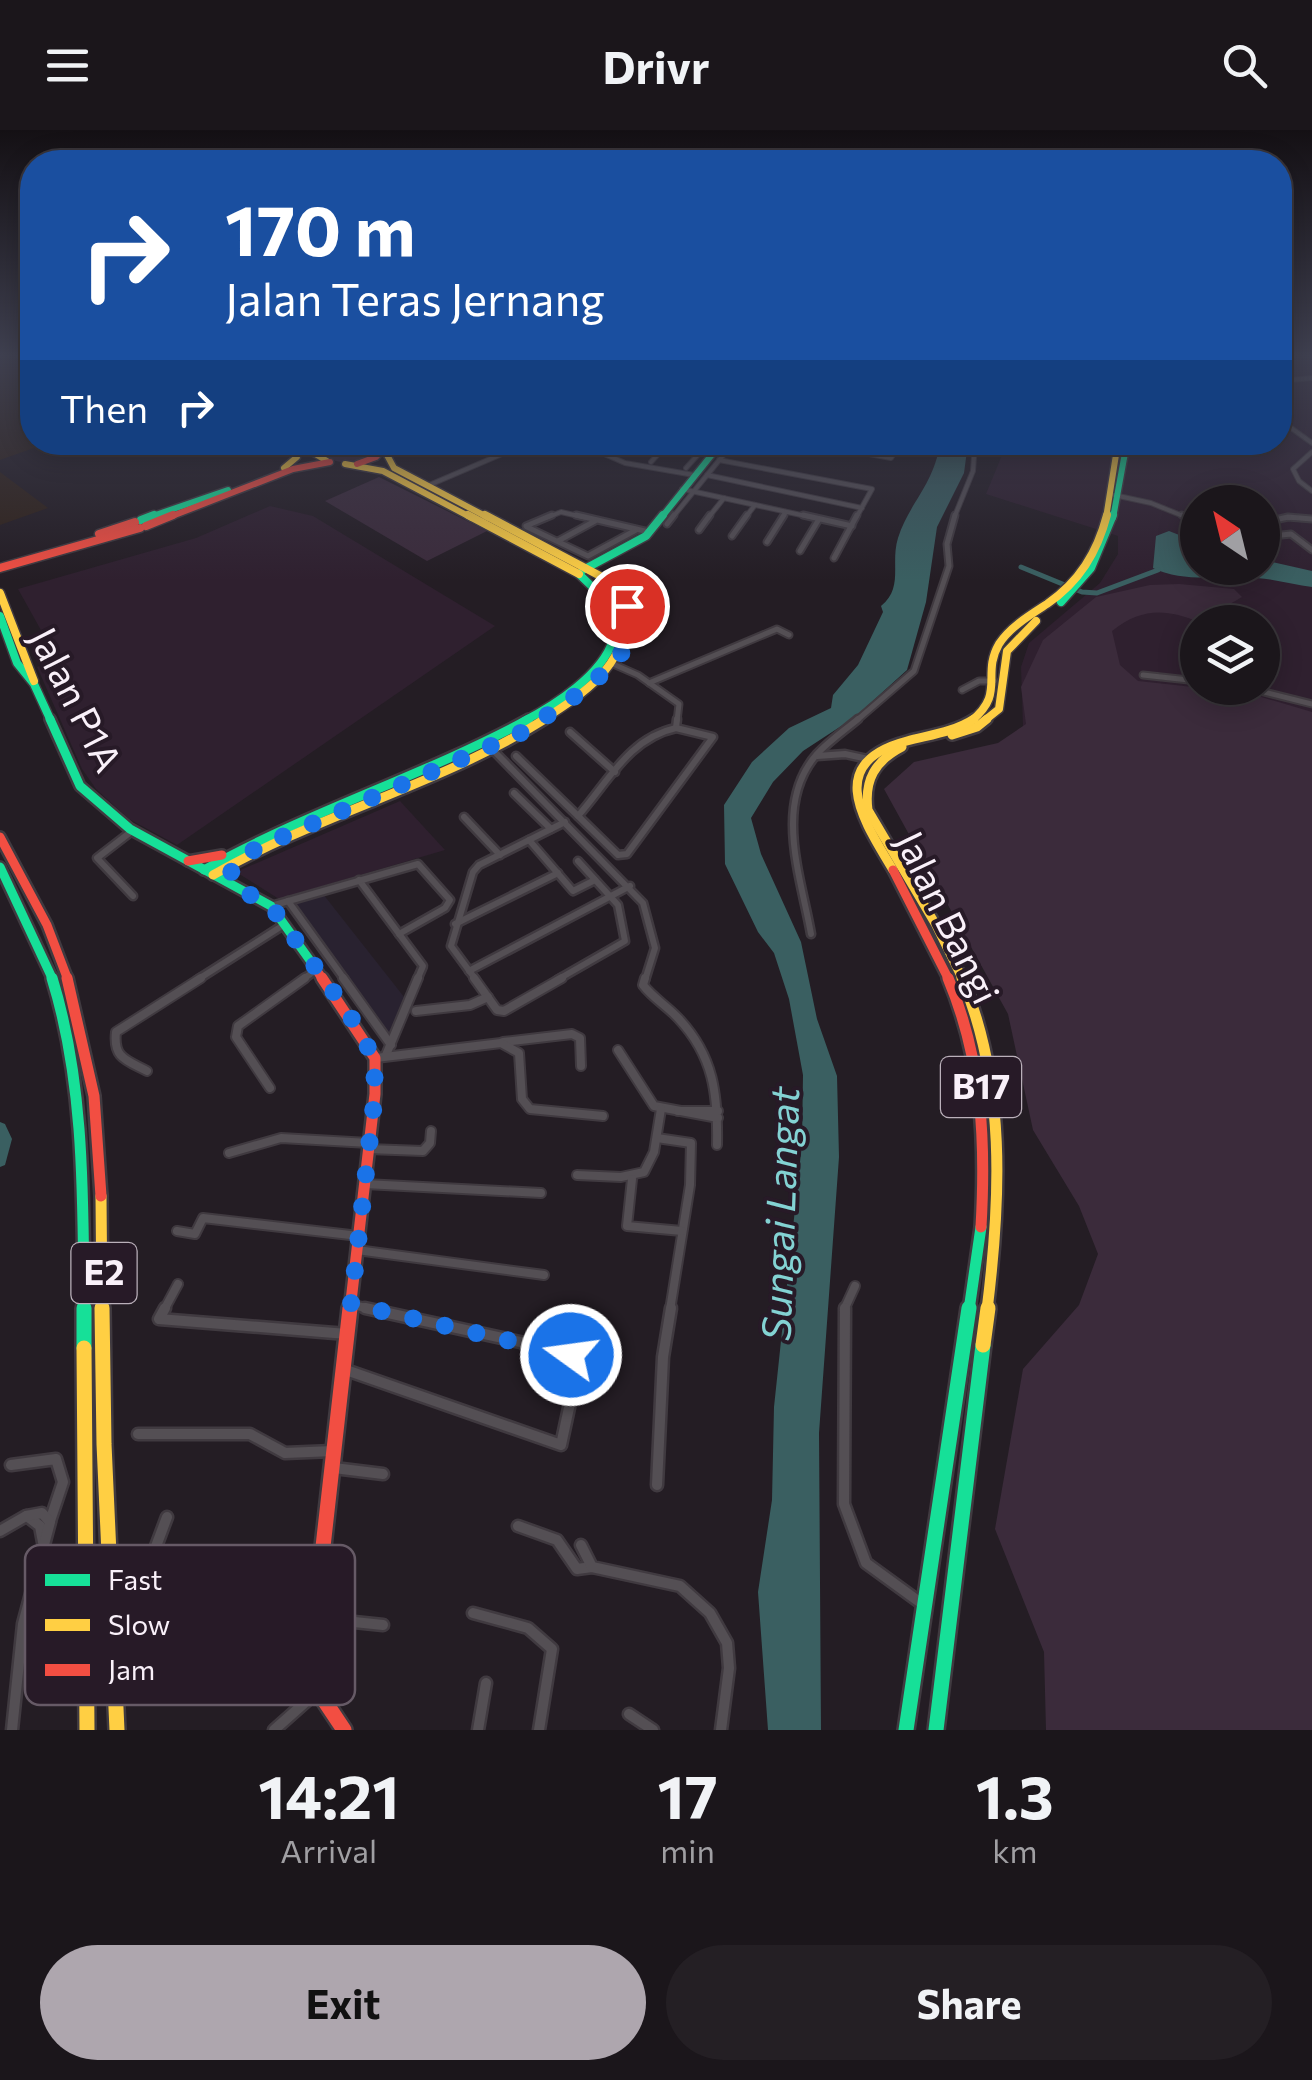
<!DOCTYPE html>
<html lang="en">
<head>
<meta charset="utf-8">
<style>
	body { margin:0; font-family:Commissioner,sans-serif; background:#241f24; color:#f1f3f6; height:100vh; display:flex; flex-direction:column; font-size:38px; white-space:nowrap }
	* { box-sizing:border-box; margin:0 }
	p { font-size:32px; color:#a09fa3 }
	.icon { flex:none; width:55px; height:55px; fill:none; stroke:currentColor; stroke-width:2; stroke-linecap:round; stroke-linejoin:round }
	.map { position:relative; height:1600px; overflow:hidden }
	.drawer { display:flex; flex-direction:column; background:#1b161b; flex:1 }
	.drawer>* { flex:none }
	.guide { position:absolute; left:20px; top:20px; width:1272px; height:305px; border-radius:40px; box-shadow:0 5px 25px #0003,0 0 0 2px #39353a; background:#1a4fa0; color:#fff; overflow:hidden }
	.needle { width:65px; rotate:325deg }
	.controls { position:absolute; left:1180px; top:355px; display:grid; gap:20px }
	.controls a { display:grid; place-items:center; width:100px; height:100px; border-radius:50%; background:#1b161b; box-shadow:0 5px 25px #0003,0 0 0 2px #39353a; font-size:50px }
	.pin { position:absolute; display:grid; place-items:center; width:85px; height:85px; color:#fff; margin:-42px; border:5px solid #fff; border-radius:50%; box-shadow:0 2px 10px #0007 }
	.me { position:absolute; width:110px; margin:-55px; rotate:284deg; stroke-linejoin:round; filter:drop-shadow(0 0 8px #0008) }
	.turn { display:flex; align-items:center; gap:35px; height:210px; padding:0 40px; font-size:45px }
	.turn .icon { width:130px; height:130px; stroke-width:2.5 }
	.turn b { display:block; font-size:70px; line-height:85px }
	.then { display:flex; align-items:center; height:95px; padding:0 40px; background:#0003; gap:20px; font-size:38px }
	.eta { display:flex; justify-content:space-evenly; align-items:center; height:170px; text-align:center }
	.eta b { font-size:60px; font-weight:700; line-height:70px }
	.action { display:flex; gap:20px; margin-top:auto; padding:20px 40px }
	.action a { flex:1; height:115px; border-radius:60px; background:#aea6ae; color:#111; font-size:40px; font-weight:700; line-height:115px; text-align:center }
	.action a+a { background:#241f24; color:#f1f3f6 }
	header { display:flex; justify-content:space-between; align-items:center; height:130px; padding:0 40px; background:#1b161b; font-size:45px; font-weight:700 }
	.map>svg:first-child { display:block }
	.commercial { fill:#292230 }
	.industrial { fill:#30221a }
	.built { fill:#2f202f; fill-rule:evenodd }
	.green { fill:#3b2b3b }
	.water { fill:#3a5f61 }
	.lines { fill:none; stroke-linecap:round; stroke-linejoin:round }
	.canal { stroke:#3a5f61; stroke-width:5 }
	.river { fill:#3a5f61; fill-rule:evenodd }
	.street-far4-casing { stroke:#403a40; stroke-width:6 }
	.street-far3-casing { stroke:#403a40; stroke-width:9 }
	.street-far2-casing { stroke:#403a40; stroke-width:11 }
	.street-far1-casing { stroke:#403a40; stroke-width:12 }
	.street-casing { stroke:#403a40; stroke-width:15 }
	.fast-far4-casing { stroke:#403a40; stroke-width:9 }
	.fast-far3-casing { stroke:#403a40; stroke-width:11 }
	.fast-far2-casing { stroke:#403a40; stroke-width:14 }
	.fast-far1-casing { stroke:#403a40; stroke-width:16 }
	.fast-casing { stroke:#403a40; stroke-width:20 }
	.slow-far4-casing { stroke:#403a40; stroke-width:9 }
	.slow-far3-casing { stroke:#403a40; stroke-width:11 }
	.slow-far2-casing { stroke:#403a40; stroke-width:14 }
	.slow-far1-casing { stroke:#403a40; stroke-width:16 }
	.slow-casing { stroke:#403a40; stroke-width:20 }
	.jam-far4-casing { stroke:#403a40; stroke-width:9 }
	.jam-far3-casing { stroke:#403a40; stroke-width:11 }
	.jam-far2-casing { stroke:#403a40; stroke-width:14 }
	.jam-far1-casing { stroke:#403a40; stroke-width:16 }
	.jam-casing { stroke:#403a40; stroke-width:20 }
	.street-far4 { stroke:#544f54; stroke-width:4 }
	.street-far3 { stroke:#544f54; stroke-width:5 }
	.street-far2 { stroke:#544f54; stroke-width:6 }
	.street-far1 { stroke:#544f54; stroke-width:8 }
	.street { stroke:#544f54; stroke-width:10 }
	.fast-far4 { stroke:#16e098; stroke-width:6 }
	.fast-far3 { stroke:#16e098; stroke-width:8 }
	.fast-far2 { stroke:#16e098; stroke-width:9 }
	.fast-far1 { stroke:#16e098; stroke-width:11 }
	.fast { stroke:#16e098; stroke-width:15 }
	.slow-far4 { stroke:#ffcf43; stroke-width:6 }
	.slow-far3 { stroke:#ffcf43; stroke-width:8 }
	.slow-far2 { stroke:#ffcf43; stroke-width:9 }
	.slow-far1 { stroke:#ffcf43; stroke-width:11 }
	.slow { stroke:#ffcf43; stroke-width:15 }
	.jam-far4 { stroke:#f24e42; stroke-width:6 }
	.jam-far3 { stroke:#f24e42; stroke-width:8 }
	.jam-far2 { stroke:#f24e42; stroke-width:9 }
	.jam-far1 { stroke:#f24e42; stroke-width:11 }
	.jam { stroke:#f24e42; stroke-width:15 }
	.route { stroke:#1a73e8; stroke-width:18; stroke-dasharray:0 32.4 }
	.labels { text-anchor:middle; stroke-width:8; stroke-linejoin:round; paint-order:stroke }
	.shield { fill:#271a27; stroke:#bab0ba; stroke-width:2.5 }
	.shield-label { font-size:35px; font-weight:bold; fill:#f9f0f9 }
	.street-label { font-size:38px; fill:#f9f0f9; stroke:#271a27 }
	.water-label { font-size:40px; font-style:italic; fill:#83d2d3; stroke:#271a27 }
	.key { fill:#271a27; stroke:#665a66; stroke-width:2.5 }
	.key-label { font-size:28px; fill:#f9f0f9 }
</style>
</head>
<body>
<header><svg class="icon" aria-label="menu" viewBox="0 0 24 24"><path d="M4 6h16M4 12h16M4 18h16"/></svg>Drivr<svg class="icon" aria-label="search" viewBox="0 0 24 24"><circle cx="10" cy="10" r="6"/><path d="M15 15l6 6"/></svg></header>
<div class="map">
<svg width="1312" height="1600" viewBox="0 0 1312 1600">
	<rect width="100%" height="100%" fill="#241d24"/>
	<!-- commercial -->
	<polygon class="commercial" points="323,764 408,872 390,909 292,772"/>
	<!-- industrial -->
	<g class="industrial">
		<polygon points="0,227 32,228 32,234 19,239 32,246 32,312 48,313 0,330"/>
		<polygon points="0,342 48,378 0,395"/>
	</g>
	<!-- built -->
	<g class="built">
		<path d="M1280,227H1312V825L1023,597L1021,537L1029,513L1100,453L1118,424V406L986,364L1007,313L1280,312ZM1198,372H1262V438H1198ZM1198,492H1262V558H1198Z"/>
		<polygon points="270,376 313,386 495,496 177,715 129,689 96,659 82,639 37,537 57,529 18,459 196,408"/>
		<polygon points="400,671 445,720 279,769 236,742"/>
	</g>
	<!-- green -->
	<g class="green">
		<path d="M299,313H373L378,319C356,347 323,327 299,313Z"/>
		<polygon points="379,347 487,401 427,431 325,371"/>
		<path d="M1179,454L1234,459L1242,467L1199,492C1167,479 1142,477 1112,501L1120,535L1138,551L1248,563L1312,582V1600H1046L1044,1522L995,1399L1023,1239L1079,1175L1098,1124L1079,1076L1033,1000L1008,884L884,659L914,632L998,613L1026,594L1021,557L1043,510L1096,467L1150,455Z"/>
	</g>
	<!-- water -->
	<g class="water">
		<path d="M940,313H968L964,343L937,397L926,472L907,540L855,587L803,621L773,652L751,688L761,724L801,812L817,889L837,946L839,1027L819,1303L821,1600H768L758,1462L772,1370L774,1277L802,1013L803,945L789,869L774,823L758,802L725,734L724,675L752,632L789,598L831,578L833,565L858,535L883,482L881,476C904,457 890,434 898,408C909,373 934,355 940,313Z"/>
		<path d="M1169,401L1197,412L1198,438H1262L1263,430L1312,441V457C1295,455 1275,449 1257,448C1223,444 1185,454 1153,438L1156,406Z"/>
	</g>
	<g class="lines">
		<!-- canal -->
		<polyline class="canal" points="1021,437 1082,462 1097,463 1158,440"/>
		<!-- river -->
		<polygon class="river" points="0,992 5,994 12,1009 5,1035 0,1037"/>
		<!-- street-far4 casing -->
		<g class="street-far4-casing">
			<g id="street-far4">
				<polyline points="1280,251 1312,248"/>
				<polyline points="1280,290 1312,313"/>
				<polyline points="577,312 625,333 694,345"/>
				<polyline points="597,312 620,320 628,312"/>
				<polyline points="682,312 716,319"/>
				<polyline points="804,312 891,328 901,312"/>
				<polyline points="732,316 772,321"/>
				<polyline points="1312,322 1293,339 1299,351 1312,361"/>
				<polyline points="719,330 872,359 856,388"/>
				<polyline points="651,332 669,312"/>
				<polyline points="686,338 704,318"/>
				<polyline points="707,345 862,378"/>
				<polyline points="427,356 530,312"/>
				<polyline points="682,359 815,388"/>
				<polyline points="1114,365 1151,373 1188,388"/>
				<polyline points="546,388 561,382 587,388"/>
				<polyline points="672,388 734,312"/>
				<polyline points="708,388 724,368"/>
				<polyline points="745,388 755,375"/>
				<polyline points="782,388 786,382"/>
				<polyline points="954,388 973,341 975,312"/>
				<polyline points="1284,388 1299,388"/>
			</g>
		</g>
		<!-- street-far3 casing -->
		<g class="street-far3-casing">
			<g id="street-far3">
				<polyline points="576,385 649,402"/>
				<polyline points="803,385 852,396"/>
				<polyline points="1182,385 1198,392"/>
				<polyline points="1262,393 1288,387 1312,389"/>
				<polyline points="667,394 674,385"/>
				<polyline points="526,396 552,385"/>
				<polyline points="527,397 588,426 636,400"/>
				<polyline points="699,400 710,385"/>
				<polyline points="732,406 747,385"/>
				<polyline points="1262,407 1291,404 1312,420"/>
				<polyline points="558,411 595,391"/>
				<polyline points="767,412 784,385"/>
				<polyline points="800,421 819,389"/>
				<polyline points="834,428 857,385"/>
				<polyline points="613,534 638,545 679,574 677,591"/>
				<polyline points="1143,545 1198,551"/>
				<polyline points="649,553 777,499 789,505"/>
				<polyline points="1248,558 1312,574"/>
				<polyline points="962,560 979,551 994,551"/>
				<polyline points="856,591 914,541 949,436 947,414 955,385"/>
			</g>
		</g>
		<!-- street-far2 casing -->
		<g class="street-far2-casing">
			<g id="street-far2">
				<polyline points="676,598 677,589"/>
				<path d="M676,598L713,607L627,724L618,725L578,686C608,652 629,608 676,598Z"/>
				<polyline points="570,602 615,642"/>
				<polyline points="491,618 643,773 655,818 645,850"/>
				<polyline points="516,626 578,686"/>
				<polyline points="817,626 845,624 868,629"/>
				<polyline points="514,663 551,699"/>
				<polyline points="464,687 500,725"/>
				<polyline points="132,701 97,728 133,766"/>
				<polyline points="529,710 573,761 595,750"/>
				<polyline points="359,750 423,836 417,850"/>
				<polyline points="288,771 345,850"/>
				<polyline points="271,776 418,734 450,770 445,778 399,804"/>
				<polyline points="455,794 558,743"/>
				<path d="M811,804C801,747 773,674 817,624C829,611 845,600 858,589"/>
				<polyline points="469,841 630,756"/>
				<polyline points="197,850 285,794"/>
				<polyline points="302,850 316,840"/>
				<polyline points="476,850 451,816 473,742 479,735 565,692"/>
				<polyline points="557,850 625,811 618,775 578,731"/>
			</g>
		</g>
		<!-- street-far1 casing -->
		<g class="street-far1-casing">
			<g id="street-far1">
				<polyline points="343,848 391,915"/>
				<polyline points="474,848 497,880 504,881 562,848"/>
				<path d="M645,848L643,855C653,868 667,876 678,888C714,926 718,965 717,1015"/>
				<polyline points="416,881 470,875 488,867"/>
				<polyline points="503,912 572,904 580,908 581,936"/>
				<polyline points="618,920 654,976 718,988"/>
				<polyline points="386,925 418,848"/>
				<polyline points="376,928 501,913 519,923 522,969 530,979 603,986"/>
				<path d="M147,941C126,930 113,928 116,902L201,848"/>
				<polyline points="270,958 236,907 238,896 305,848"/>
				<polyline points="678,981 718,981"/>
				<polyline points="657,1008 691,1013 690,1055 670,1180"/>
				<polyline points="368,1019 423,1021 430,1013 431,1001"/>
				<polyline points="229,1023 281,1008 369,1013"/>
				<polyline points="577,1045 621,1047 644,1042 654,1022 661,979"/>
				<polyline points="632,1049 627,1096 682,1101"/>
				<polyline points="365,1054 541,1063"/>
				<polyline points="177,1101 195,1104 203,1088 359,1106"/>
				<polyline points="357,1120 544,1145"/>
				<polyline points="352,1175 377,1180"/>
				<polyline points="164,1180 178,1154"/>
				<polyline points="844,1180 855,1156"/>
			</g>
		</g>
		<!-- street casing -->
		<g class="street-casing">
			<g id="street">
				<polyline points="165,1178 159,1189 347,1204"/>
				<polyline points="845,1178 844,1374 866,1433 925,1476"/>
				<polyline points="346,1240 561,1315 578,1236 566,1222 365,1178"/>
				<polyline points="138,1304 250,1304 285,1323 333,1321"/>
				<polyline points="11,1335 56,1329 63,1352 50,1391"/>
				<polyline points="334,1338 383,1344"/>
				<polyline points="657,1355 663,1227 671,1178"/>
				<polyline points="27,1386 40,1396 43,1412"/>
				<polyline points="167,1387 149,1435 155,1462 313,1505"/>
				<polyline points="518,1396 557,1410 577,1439 592,1437"/>
				<polyline points="0,1401 26,1386 42,1383 50,1392 23,1494 12,1600"/>
				<polyline points="581,1415 592,1437 680,1456 710,1483 727,1513 729,1538 721,1600"/>
				<polyline points="473,1483 528,1498 552,1519 539,1600"/>
				<polyline points="316,1488 383,1495"/>
				<polyline points="629,1584 653,1600"/>
				<polyline points="274,1600 318,1561"/>
				<polyline points="478,1600 486,1553"/>
			</g>
		</g>
		<!-- fast-far4 casing -->
		<g class="fast-far4-casing">
			<g id="fast-far4">
				<polyline points="147,388 228,360"/>
				<polyline points="661,388 722,312"/>
				<polyline points="1113,388 1127,312"/>
			</g>
		</g>
		<!-- fast-far3 casing -->
		<g class="fast-far3-casing">
			<g id="fast-far3">
				<polyline points="141,390 154,385"/>
				<polyline points="583,440 646,406 663,385"/>
				<polyline points="1061,472 1091,438 1113,385"/>
				<polyline points="0,486 17,533 34,554 51,591"/>
				<path d="M524,591C555,575 602,545 613,510C616,499 614,487 613,477L579,444"/>
			</g>
		</g>
		<!-- fast-far2 casing -->
		<g class="fast-far2-casing">
			<g id="fast-far2">
				<polyline points="50,589 80,656 130,699 271,776 314,836"/>
				<polyline points="0,737 53,850"/>
				<path d="M204,740C309,681 424,646 529,589"/>
			</g>
		</g>
		<!-- fast-far1 casing -->
		<g class="fast-far1-casing">
			<g id="fast-far1">
				<path d="M52,848C85,954 83,1070 84,1180"/>
				<polyline points="969,1180 981,1097"/>
			</g>
		</g>
		<!-- fast casing -->
		<g class="fast-casing">
			<g id="fast">
				<polyline points="84,1178 84,1218"/>
				<polyline points="906,1600 969,1178"/>
				<polyline points="936,1600 983,1215"/>
			</g>
		</g>
		<!-- slow-far4 casing -->
		<g class="slow-far4-casing">
			<g id="slow-far4">
				<polyline points="295,312 327,331"/>
				<polyline points="380,312 394,338 489,388"/>
				<polyline points="345,334 383,341 472,388"/>
				<polyline points="284,338 297,327 296,314"/>
				<polyline points="1106,388 1118,312"/>
			</g>
		</g>
		<!-- slow-far3 casing -->
		<g class="slow-far3-casing">
			<g id="slow-far3">
				<polyline points="468,385 579,444"/>
				<path d="M485,385L604,448L629,484C621,540 586,562 541,591"/>
				<polyline points="0,463 34,551"/>
				<path d="M971,591C1006,563 981,545 999,514C1010,497 1030,485 1047,474C1079,452 1097,423 1107,385"/>
				<polyline points="984,591 999,579 1007,521 1036,491"/>
			</g>
		</g>
		<!-- slow-far2 casing -->
		<g class="slow-far2-casing">
			<g id="slow-far2">
				<polyline points="952,605 977,597 987,589"/>
				<path d="M902,617C875,631 864,650 868,680L936,795L963,850"/>
				<path d="M893,740C864,691 823,633 907,611C929,605 954,602 974,589"/>
				<path d="M213,745C319,684 442,654 545,589"/>
			</g>
		</g>
		<!-- slow-far1 casing -->
		<g class="slow-far1-casing">
			<g id="slow-far1">
				<path d="M962,848C1006,954 1001,1068 987,1180"/>
				<polyline points="101,1066 102,1180"/>
			</g>
		</g>
		<!-- slow casing -->
		<g class="slow-casing">
			<g id="slow">
				<polyline points="102,1178 104,1314 117,1600"/>
				<polyline points="983,1215 988,1178"/>
				<polyline points="84,1218 87,1600"/>
			</g>
		</g>
		<!-- jam-far4 casing -->
		<g class="jam-far4-casing">
			<g id="jam-far4">
				<polyline points="357,334 376,327 382,320"/>
				<polyline points="167,388 293,339 330,332"/>
			</g>
		</g>
		<!-- jam-far3 casing -->
		<g class="jam-far3-casing">
			<g id="jam-far3">
				<polyline points="146,396 173,385"/>
				<polyline points="99,404 135,392"/>
				<polyline points="0,438 140,398"/>
			</g>
		</g>
		<!-- jam-far2 casing -->
		<g class="jam-far2-casing">
			<g id="jam-far2">
				<polyline points="0,707 47,795 68,850"/>
				<polyline points="188,731 222,725"/>
				<polyline points="893,740 949,850"/>
				<polyline points="314,836 323,850"/>
			</g>
		</g>
		<!-- jam-far1 casing -->
		<g class="jam-far1-casing">
			<g id="jam-far1">
				<polyline points="67,848 94,966 101,1066"/>
				<polyline points="322,848 375,928 375,964 350,1180"/>
				<path d="M948,848C982,929 986,1010 981,1097"/>
			</g>
		</g>
		<!-- jam casing -->
		<g class="jam-casing">
			<polyline id="jam" points="344,1600 318,1561 313,1505 350,1178"/>
		</g>
		<!-- street-far4 -->
		<use href="#street-far4" class="street-far4"/>
		<!-- street-far3 -->
		<use href="#street-far3" class="street-far3"/>
		<!-- street-far2 -->
		<use href="#street-far2" class="street-far2"/>
		<!-- street-far1 -->
		<use href="#street-far1" class="street-far1"/>
		<!-- street -->
		<use href="#street" class="street"/>
		<!-- fast-far4 -->
		<use href="#fast-far4" class="fast-far4"/>
		<!-- fast-far3 -->
		<use href="#fast-far3" class="fast-far3"/>
		<!-- fast-far2 -->
		<use href="#fast-far2" class="fast-far2"/>
		<!-- fast-far1 -->
		<use href="#fast-far1" class="fast-far1"/>
		<!-- fast -->
		<use href="#fast" class="fast"/>
		<!-- slow-far4 -->
		<use href="#slow-far4" class="slow-far4"/>
		<!-- slow-far3 -->
		<use href="#slow-far3" class="slow-far3"/>
		<!-- slow-far2 -->
		<use href="#slow-far2" class="slow-far2"/>
		<!-- slow-far1 -->
		<use href="#slow-far1" class="slow-far1"/>
		<!-- slow -->
		<use href="#slow" class="slow"/>
		<!-- jam-far4 -->
		<use href="#jam-far4" class="jam-far4"/>
		<!-- jam-far3 -->
		<use href="#jam-far3" class="jam-far3"/>
		<!-- jam-far2 -->
		<use href="#jam-far2" class="jam-far2"/>
		<!-- jam-far1 -->
		<use href="#jam-far1" class="jam-far1"/>
		<!-- jam -->
		<use href="#jam" class="jam"/>
	</g>
	<!-- sky -->
	<linearGradient id="sky" x2="0" y2="1"><stop stop-color="#141014"/><stop offset="0.5" stop-color="#3f4050"/><stop offset="1" stop-color="#3f4050" stop-opacity="0"/></linearGradient>
	<rect width="1312" height="451" fill="url(#sky)"/>
	<g class="lines">
		<!-- route -->
		<polyline class="route" points="571,1225 351,1174 375,964 374,928 348,882 271,776 243,761 230,744 240,727 266,714 525,601 588,557 620,527 630,498 627,476"/>
	</g>
	<g class="labels">
		<!-- shield labels -->
		<g class="shield">
			<rect x="941" y="927" width="80" height="60" rx="8"/>
			<rect x="71.5" y="1113" width="65" height="60" rx="8"/>
		</g>
		<g class="shield-label">
			<text x="981" y="969">B17</text>
			<text x="104" y="1155">E2</text>
		</g>
		<!-- street labels -->
		<g class="street-label">
			<text transform="translate(75 570) rotate(63)" y="13">Jalan P1A</text>
			<text transform="translate(947 788) rotate(64)" y="13">Jalan Bangi</text>
		</g>
		<!-- water labels -->
		<g class="water-label">
			<text transform="translate(781 1084) rotate(-88)" y="14">Sungai Langat</text>
		</g>
	</g>
	<!-- legend -->
	<rect x="25" y="1415" width="330" height="160" rx="15" class="key"/>
	<rect x="45" y="1444" width="45" height="12" fill="#16e098"/>
	<rect x="45" y="1489" width="45" height="12" fill="#ffcf43"/>
	<rect x="45" y="1534" width="45" height="12" fill="#f24e42"/>
	<g class="key-label">
		<text x="108" y="1460">Fast</text>
		<text x="108" y="1505">Slow</text>
		<text x="108" y="1550">Jam</text>
	</g>
</svg>
<div class="controls">
<a><svg class="needle" viewBox="-14 -14 28 28"><path d="M0-13l5 13h-10z" fill="#e53935"/><path d="M0 13l5-13h-10z" fill="#a09fa3"/></svg></a>
<a><svg class="icon" aria-label="layers" viewBox="0 0 24 24"><path d="M12 4l9 5-9 5-9-5zM3 14l9 5 9-5"/></svg></a>
</div>
<div class="pin" style="left:627px;top:476px;background:#d93025"><svg class="icon" aria-label="arrive" viewBox="0 0 24 24"><path d="M6 21V4h12l-3 4 3 4H6"/></svg></div>
<svg class="me" style="left:571px;top:1225px" viewBox="-20 -20 40 40"><circle r="17" fill="#1a73e8" stroke="#fff" stroke-width="3"/><path d="M0-11L8 9 0 5-8 9z" fill="#fff"/></svg>
<div class="guide">
<div class="turn"><svg class="icon" aria-label="right" viewBox="0 0 24 24"><path d="M7 20v-9h11M14 6l5 5-5 5"/></svg><div><b>170 m</b>Jalan Teras Jernang</div></div>
<div class="then">Then<svg class="icon" aria-label="right" viewBox="0 0 24 24"><path d="M7 20v-9h11M14 6l5 5-5 5"/></svg></div>
</div>
</div>
<section class="drawer">
<div class="eta">
<div><b>14:21</b><p>Arrival</p></div>
<div><b>17</b><p>min</p></div>
<div><b>1.3</b><p>km</p></div>
</div>
<div class="action"><a>Exit</a><a>Share</a></div>
</section>
</body>
</html>
